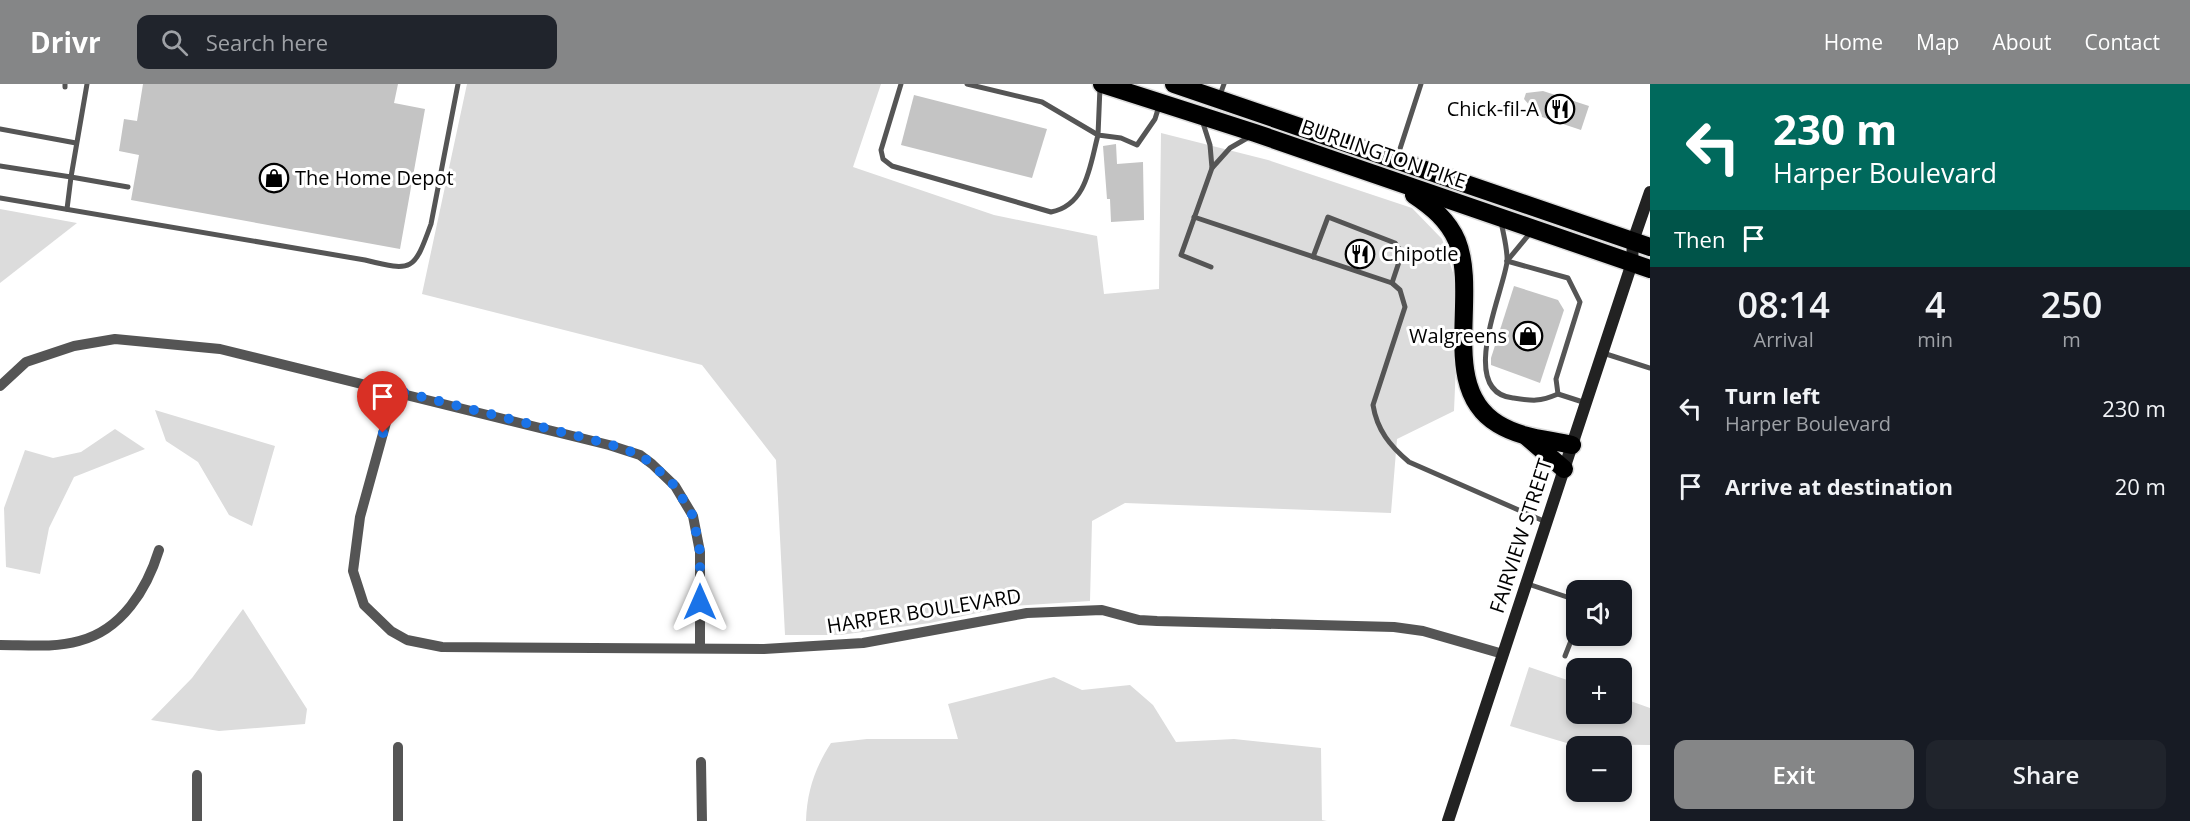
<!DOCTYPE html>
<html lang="en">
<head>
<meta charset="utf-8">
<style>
	body { margin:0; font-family:"Open Sans",sans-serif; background:#20242c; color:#f1f3f6; height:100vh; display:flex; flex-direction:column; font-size:22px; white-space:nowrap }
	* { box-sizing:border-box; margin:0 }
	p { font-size:20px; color:#9ea1a6 }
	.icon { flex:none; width:33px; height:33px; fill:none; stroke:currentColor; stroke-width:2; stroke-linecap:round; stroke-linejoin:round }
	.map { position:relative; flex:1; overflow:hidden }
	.side { display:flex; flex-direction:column; background:#171b24; width:540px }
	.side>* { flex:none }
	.hud { background:#00695c; color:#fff; overflow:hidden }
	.fabs { position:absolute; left:1566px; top:496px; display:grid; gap:12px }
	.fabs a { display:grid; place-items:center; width:66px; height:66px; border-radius:12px; background:#171b24; box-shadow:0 3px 9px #0003; font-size:30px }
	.pin { position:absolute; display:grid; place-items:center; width:51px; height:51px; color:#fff; margin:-62px -26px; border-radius:50% 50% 50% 0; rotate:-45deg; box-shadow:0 0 6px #0007 }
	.pin .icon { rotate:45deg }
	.me { position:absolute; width:66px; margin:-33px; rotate:0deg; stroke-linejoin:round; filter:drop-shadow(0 0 4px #0008) }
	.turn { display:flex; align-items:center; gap:21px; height:126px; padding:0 24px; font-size:27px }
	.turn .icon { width:78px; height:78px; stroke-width:2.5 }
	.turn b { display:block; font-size:42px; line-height:51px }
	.then { display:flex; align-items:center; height:57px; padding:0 24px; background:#0003; gap:12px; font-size:22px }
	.eta { display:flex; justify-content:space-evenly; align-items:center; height:102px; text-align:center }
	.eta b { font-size:36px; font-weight:600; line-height:42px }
	.action { display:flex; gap:12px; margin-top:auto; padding:12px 24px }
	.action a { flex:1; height:69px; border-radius:12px; background:#858687; color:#fff; font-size:24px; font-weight:600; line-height:69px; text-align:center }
	.action a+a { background:#20242c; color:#f1f3f6 }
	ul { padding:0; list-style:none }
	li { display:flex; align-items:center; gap:18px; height:78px; padding:0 24px }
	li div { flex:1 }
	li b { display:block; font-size:22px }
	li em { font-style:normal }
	header { display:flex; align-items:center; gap:36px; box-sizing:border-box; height:84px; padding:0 30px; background:#858687; color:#fff }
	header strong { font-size:28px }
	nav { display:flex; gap:33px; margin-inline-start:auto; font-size:21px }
	.search { width:420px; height:54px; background:#20242c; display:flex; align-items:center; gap:15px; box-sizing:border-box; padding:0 21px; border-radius:12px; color:#9ea1a6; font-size:22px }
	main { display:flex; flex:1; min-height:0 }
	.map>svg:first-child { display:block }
	.green { fill:#dcdcdc }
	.building { fill:#c4c4c4 }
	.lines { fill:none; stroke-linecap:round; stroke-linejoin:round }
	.highway-casing { stroke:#dbdbdb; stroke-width:21 }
	.lane { stroke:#555; stroke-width:5 }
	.street { stroke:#555; stroke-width:10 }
	.secondary { stroke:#222; stroke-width:12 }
	.highway { stroke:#000; stroke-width:18 }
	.route { stroke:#1a73e8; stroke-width:10; stroke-dasharray:0 18 }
	.labels { text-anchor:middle; stroke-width:6; stroke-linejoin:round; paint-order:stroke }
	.poi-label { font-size:20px; fill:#000; stroke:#fff; text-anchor:end }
	.street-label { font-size:20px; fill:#000; stroke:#fff }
</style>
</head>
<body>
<header>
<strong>Drivr</strong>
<div class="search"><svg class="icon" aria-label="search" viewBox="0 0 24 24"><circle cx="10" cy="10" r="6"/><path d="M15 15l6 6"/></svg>Search here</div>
<nav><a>Home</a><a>Map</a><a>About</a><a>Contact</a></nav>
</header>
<main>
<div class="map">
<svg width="1650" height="737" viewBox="0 0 1650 737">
	<rect width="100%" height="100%" fill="#fff"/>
	<!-- green -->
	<g class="green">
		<polygon points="467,0 881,0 853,83 994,131 1097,152 1104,210 1159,205 1161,49 1268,76 1412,124 1442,155 1455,195 1457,256 1454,327 1397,355 1391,429 1125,419 1092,437 1090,517 1010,522 930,539 840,551 785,551 776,376 702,281 422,210"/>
		<polygon points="0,125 77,139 0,199"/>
		<polygon points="155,326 275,362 252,442 229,431 198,378 166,357"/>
		<polygon points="115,345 145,365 74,393 49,444 40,490 6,483 4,424 25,366 53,374 81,368"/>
		<polygon points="243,525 307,625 305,640 219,647 151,636 192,594"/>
		<polygon points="1529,583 1576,599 1576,630 1622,630 1622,614 1650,624 1650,661 1570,660 1510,642"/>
		<path d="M1054,593L1082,606L1130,601L1153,621L1176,658L1234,655L1321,664L1322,736L1327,737H806C807,707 815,684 831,659L867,655H958L948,620Z"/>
	</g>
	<!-- building -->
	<g class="building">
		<polygon points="143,0 398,0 394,19 425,25 400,165 131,116 139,71 119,67 124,35 137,37"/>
		<polygon points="1543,7 1589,22 1581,46 1539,32 1524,15 1526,9"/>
		<polygon points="914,11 1047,45 1032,94 901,61"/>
		<polygon points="1116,60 1117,80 1143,78 1144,136 1111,138 1110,115 1107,115 1103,62"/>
		<polygon points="1514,202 1558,216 1564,226 1540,299 1491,281 1491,274"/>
	</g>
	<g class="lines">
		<!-- highway casing -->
		<g class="highway-casing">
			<g id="highway">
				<polyline points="1102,0 1255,49 1650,185"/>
				<polyline points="1174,0 1650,163"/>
				<path d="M1414,111C1432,123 1448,136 1457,157C1479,212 1438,304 1498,340C1521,354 1546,355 1572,361"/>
				<polyline points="1527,353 1564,385"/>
			</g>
		</g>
		<!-- lane -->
		<g class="lane">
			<path d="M901,0L881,66L883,75L892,82L1051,128C1087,121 1090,81 1098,51L1042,18L967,0"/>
			<polyline points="65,3 65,0"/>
			<polyline points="1100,3 1098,51 1121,54 1137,61 1155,35 1159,22"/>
			<polyline points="1220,11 1224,0"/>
			<polyline points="1202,36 1210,61 1212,84 1230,64 1249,53"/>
			<polyline points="0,45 76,59"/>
			<polyline points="1397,74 1421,0"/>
			<polyline points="0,82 71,93 87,0"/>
			<path d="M0,114L365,176C413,188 414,187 431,140L458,0"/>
			<polyline points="67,125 71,93 128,103"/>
			<path d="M1194,133L1392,199L1400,206L1405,223L1373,321C1377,346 1390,362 1409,378L1546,438"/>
			<path d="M1501,137C1503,149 1508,166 1507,178C1503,209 1457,308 1513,314C1533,317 1539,318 1558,310L1586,319"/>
			<polyline points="1313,173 1328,133 1395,159 1402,169 1392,199"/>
			<polyline points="1507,177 1568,194 1580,218 1556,295 1558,310"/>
			<polyline points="1507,177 1531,148"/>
			<polyline points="1211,183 1181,171 1212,84"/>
			<polyline points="1603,269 1650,284"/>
			<polyline points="1528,500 1576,516"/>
			<polyline points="1565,572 1576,544"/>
		</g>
		<!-- street -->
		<g class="street">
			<polyline points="0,302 26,278 74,262 115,255 220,265 609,361 640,371 652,380 675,402 693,432 700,468 700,563"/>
			<polyline points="395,306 360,433 353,487 364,521 391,547 407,556 442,563 764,565 863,559 1027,529 1102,526 1139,536 1157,537 1394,543 1423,547 1503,570"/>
			<path d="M0,561C26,561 54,564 79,557C122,546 147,505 159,466"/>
			<polyline points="701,678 702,737"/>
			<polyline points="197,691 197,737"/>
			<polyline points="398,737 398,663"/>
		</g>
		<!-- secondary -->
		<polyline class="secondary" points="1448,737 1632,179 1633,157 1650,108"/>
		<!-- highway -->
		<use href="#highway" class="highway"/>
	</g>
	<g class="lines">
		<!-- route -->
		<polyline class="route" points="383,349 395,306 609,360 640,371 652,380 675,402 693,432 700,468 700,518"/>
	</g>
	<!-- icons -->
	<defs>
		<g id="restaurant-ring" transform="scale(1.5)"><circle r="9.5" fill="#fff" stroke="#000" stroke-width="1.5"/><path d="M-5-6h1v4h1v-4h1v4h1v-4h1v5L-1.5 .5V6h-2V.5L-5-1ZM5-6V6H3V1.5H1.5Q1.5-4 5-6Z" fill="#000"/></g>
		<g id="shop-ring" transform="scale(1.5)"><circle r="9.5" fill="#fff" stroke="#000" stroke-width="1.5"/><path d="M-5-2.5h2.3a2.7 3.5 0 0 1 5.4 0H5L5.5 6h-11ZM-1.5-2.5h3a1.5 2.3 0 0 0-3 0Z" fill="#000"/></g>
	</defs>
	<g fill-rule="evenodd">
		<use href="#restaurant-ring" x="1560" y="25"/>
		<use href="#shop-ring" x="274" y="94"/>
		<use href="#restaurant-ring" x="1360" y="170"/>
		<use href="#shop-ring" x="1528" y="252"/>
	</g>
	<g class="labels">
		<!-- poi labels -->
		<g class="poi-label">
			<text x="1539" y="32">Chick-fil-A</text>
			<text x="295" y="101" text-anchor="start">The Home Depot</text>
			<text x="1381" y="177" text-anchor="start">Chipotle</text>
			<text x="1507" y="259">Walgreens</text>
		</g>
		<!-- street labels -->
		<g class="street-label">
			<text transform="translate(1384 70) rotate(19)" y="7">BURLINGTON PIKE</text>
			<text transform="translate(1521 452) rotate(-72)" y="7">FAIRVIEW STREET</text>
			<text transform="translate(924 527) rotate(-9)" y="7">HARPER BOULEVARD</text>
		</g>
	</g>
</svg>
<div class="fabs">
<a><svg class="icon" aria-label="sound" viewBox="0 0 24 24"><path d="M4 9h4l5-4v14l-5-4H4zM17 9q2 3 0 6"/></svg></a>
<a>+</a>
<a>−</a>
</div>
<div class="pin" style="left:383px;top:349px;background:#d93025"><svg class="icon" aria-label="arrive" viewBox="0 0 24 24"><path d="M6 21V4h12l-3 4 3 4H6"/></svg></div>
<svg class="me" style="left:700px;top:518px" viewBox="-20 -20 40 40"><path d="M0-17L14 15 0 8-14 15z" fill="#1a73e8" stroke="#fff" stroke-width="4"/></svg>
</div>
<section class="side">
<div class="hud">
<div class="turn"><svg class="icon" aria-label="left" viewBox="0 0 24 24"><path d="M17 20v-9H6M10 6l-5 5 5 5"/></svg><div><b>230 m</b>Harper Boulevard</div></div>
<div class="then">Then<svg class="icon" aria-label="arrive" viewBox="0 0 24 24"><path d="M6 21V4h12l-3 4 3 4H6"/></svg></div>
</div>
<div class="eta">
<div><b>08:14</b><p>Arrival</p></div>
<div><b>4</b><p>min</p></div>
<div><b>250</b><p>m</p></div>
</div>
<ul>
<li><svg class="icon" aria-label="left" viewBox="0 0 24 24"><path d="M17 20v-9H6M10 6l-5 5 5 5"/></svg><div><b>Turn left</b><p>Harper Boulevard</p></div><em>230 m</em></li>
<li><svg class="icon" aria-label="arrive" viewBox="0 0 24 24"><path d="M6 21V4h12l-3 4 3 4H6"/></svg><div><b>Arrive at destination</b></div><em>20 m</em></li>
</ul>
<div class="action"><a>Exit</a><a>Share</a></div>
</section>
</main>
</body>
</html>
